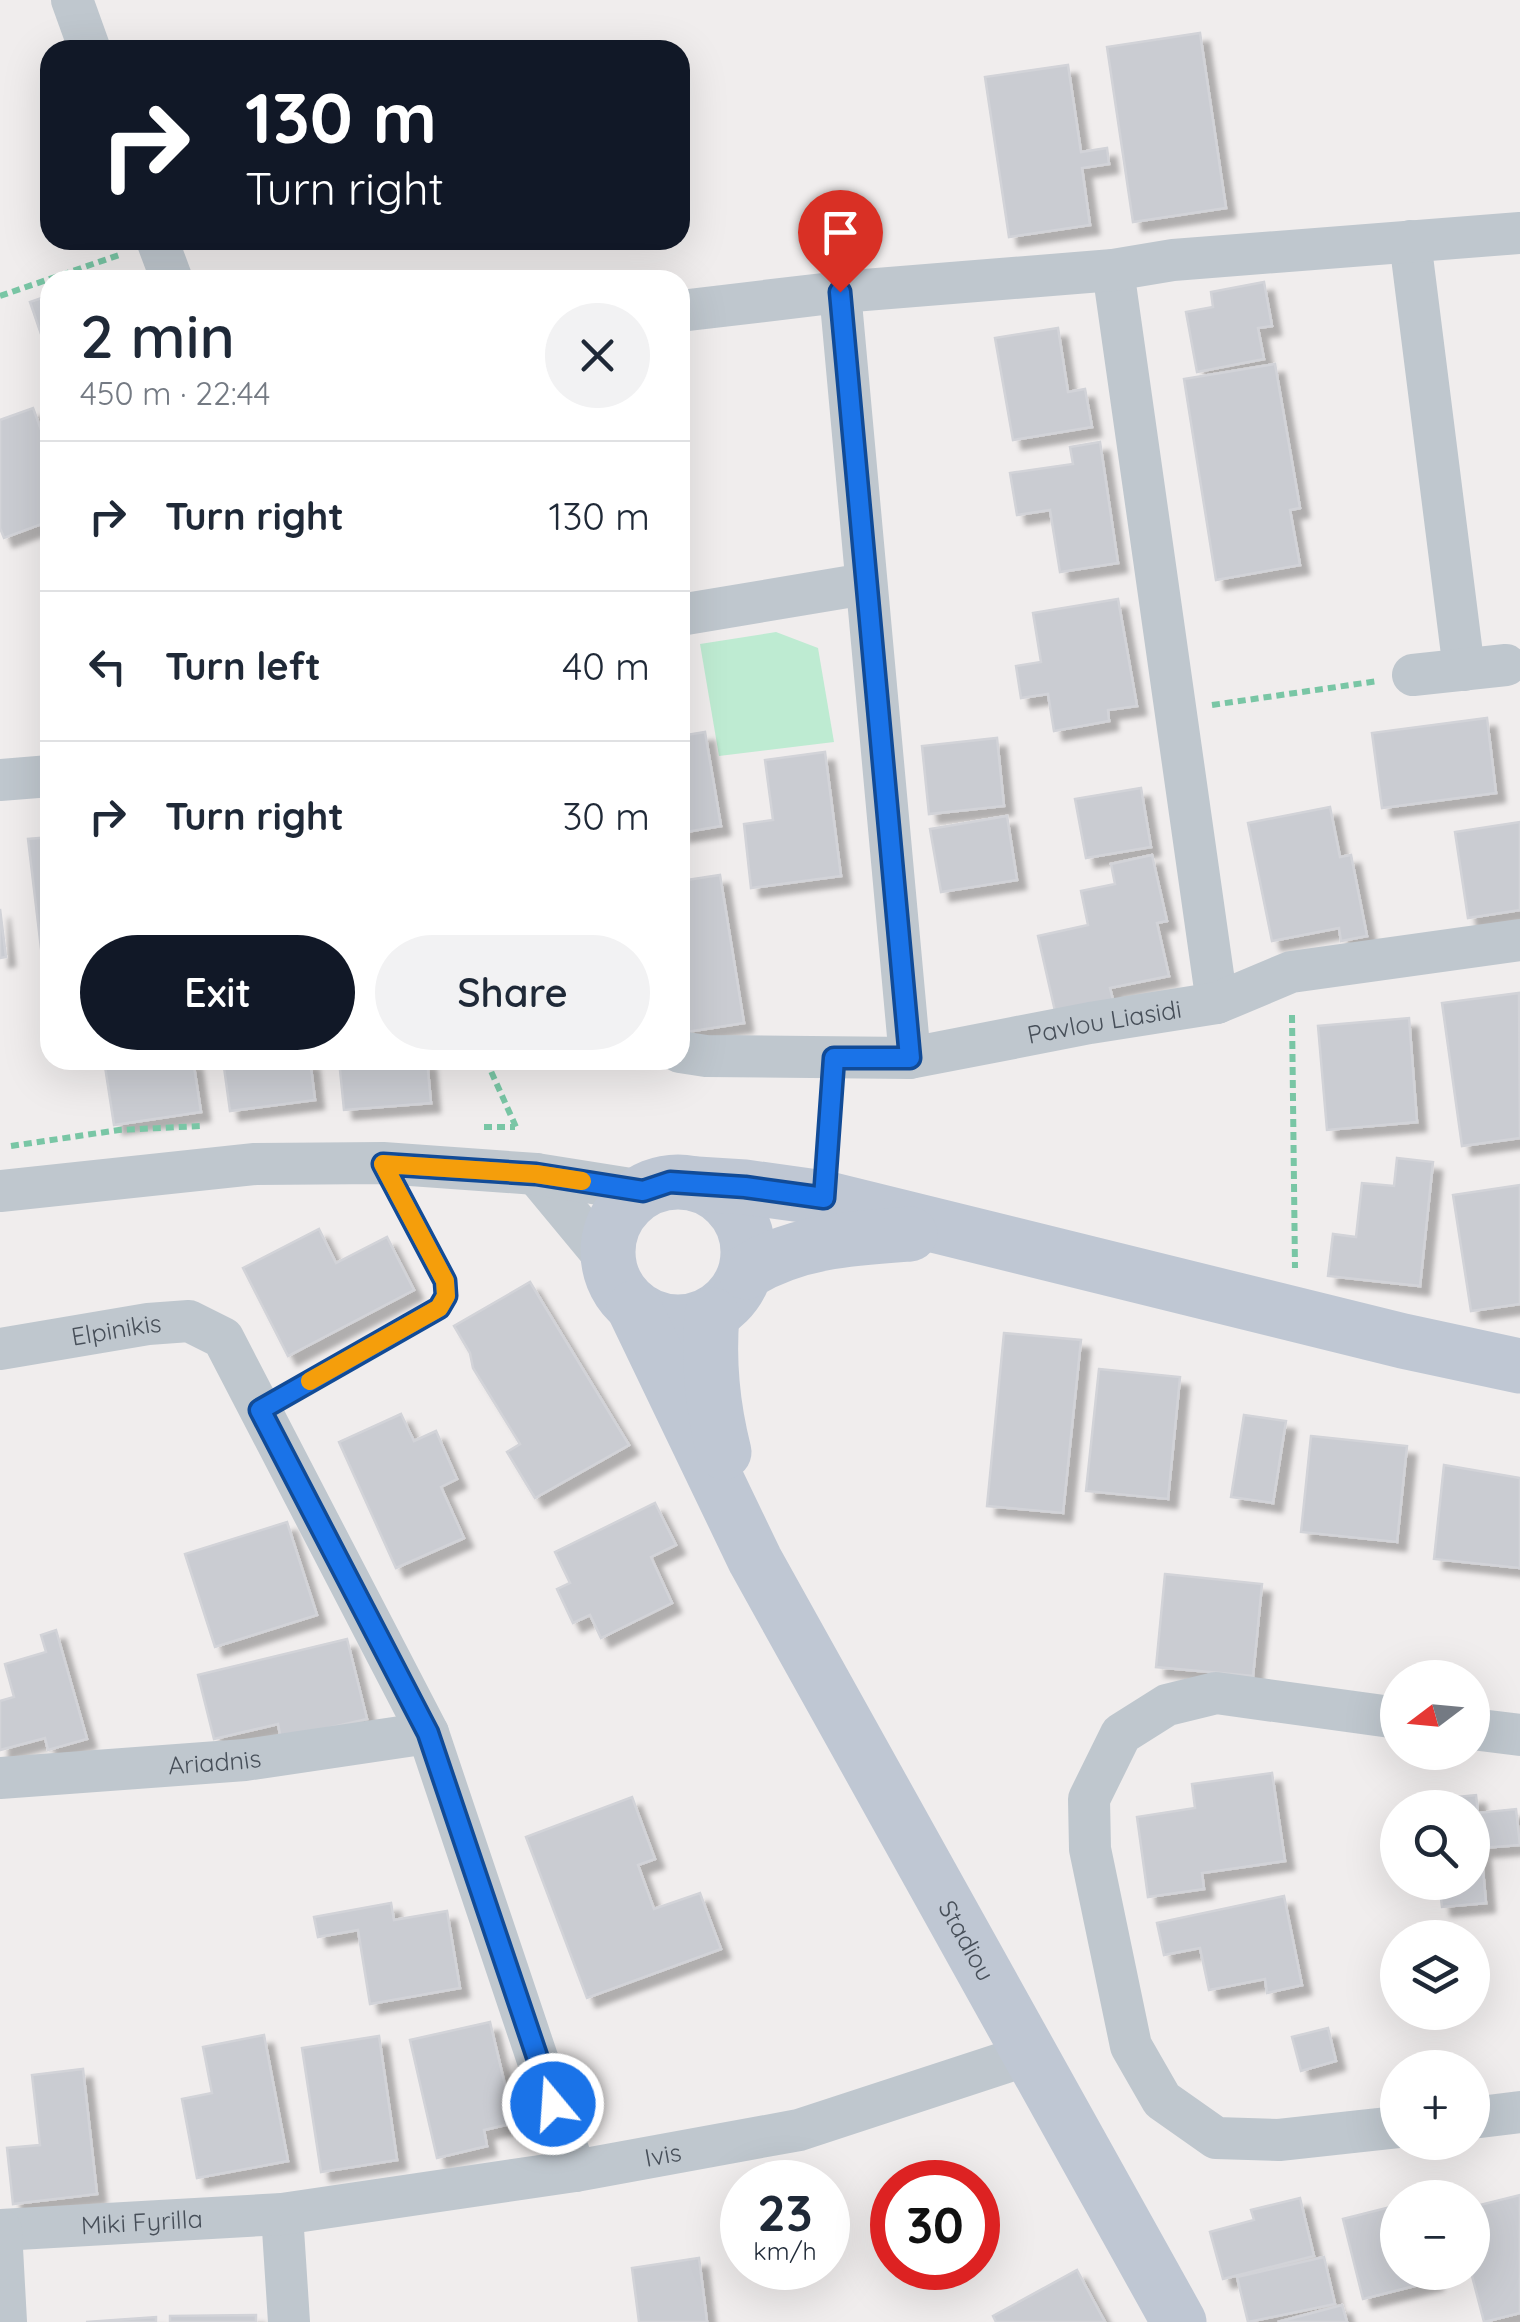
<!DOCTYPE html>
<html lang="en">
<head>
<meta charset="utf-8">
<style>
	body { margin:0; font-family:Quicksand,sans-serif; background:#f2f2f3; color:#1f2937; height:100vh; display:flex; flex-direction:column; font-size:38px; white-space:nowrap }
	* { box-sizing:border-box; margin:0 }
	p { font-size:32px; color:#747a83 }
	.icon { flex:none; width:55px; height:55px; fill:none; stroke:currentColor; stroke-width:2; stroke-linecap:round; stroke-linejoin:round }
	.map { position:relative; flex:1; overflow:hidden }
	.drawer { position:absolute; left:40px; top:270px; width:650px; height:800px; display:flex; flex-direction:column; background:#fff; border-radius:30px; box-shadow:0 10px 40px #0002 }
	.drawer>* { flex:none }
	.top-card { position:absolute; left:40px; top:40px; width:650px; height:210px; border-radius:30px; box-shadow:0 10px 40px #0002; background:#111827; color:#fff; overflow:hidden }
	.needle { width:65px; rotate:254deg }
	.buttons { position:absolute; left:1380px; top:1660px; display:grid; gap:20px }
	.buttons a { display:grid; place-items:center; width:110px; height:110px; border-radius:50%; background:#fff; box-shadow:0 10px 40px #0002; font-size:50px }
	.speed { position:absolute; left:720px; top:2160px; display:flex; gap:20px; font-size:50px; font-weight:700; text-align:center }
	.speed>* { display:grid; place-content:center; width:130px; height:130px; border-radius:50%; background:#fff; box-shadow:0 10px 40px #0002; line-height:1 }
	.speed small { font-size:25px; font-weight:400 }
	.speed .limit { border:15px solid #d22; background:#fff; color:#111 }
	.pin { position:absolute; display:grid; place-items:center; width:85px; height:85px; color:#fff; margin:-102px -42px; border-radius:50% 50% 50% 0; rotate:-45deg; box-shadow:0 0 10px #0007 }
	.pin .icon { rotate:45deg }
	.me { position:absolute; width:110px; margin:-55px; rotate:342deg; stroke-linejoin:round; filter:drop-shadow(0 0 8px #0008) }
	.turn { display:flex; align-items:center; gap:35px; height:210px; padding:0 40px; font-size:45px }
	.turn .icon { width:130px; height:130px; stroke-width:2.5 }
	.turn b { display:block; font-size:70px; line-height:85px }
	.round { display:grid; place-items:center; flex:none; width:105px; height:105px; border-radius:52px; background:#f2f2f3 }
	.head { display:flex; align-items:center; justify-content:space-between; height:170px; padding:0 40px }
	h1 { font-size:60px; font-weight:600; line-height:75px }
	.cta { display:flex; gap:20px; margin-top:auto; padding:20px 40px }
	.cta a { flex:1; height:115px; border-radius:60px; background:#111827; color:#fff; font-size:40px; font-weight:600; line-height:115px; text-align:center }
	.cta a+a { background:#f2f2f3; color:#1f2937 }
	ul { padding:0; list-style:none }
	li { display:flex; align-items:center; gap:30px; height:150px; padding:0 40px; border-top:2px solid #e0e1e3 }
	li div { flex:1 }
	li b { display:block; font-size:38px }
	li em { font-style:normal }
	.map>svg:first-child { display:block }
	.green { fill:#beebd2 }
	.building { fill:#caccd2; stroke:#d2d3d8; stroke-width:2.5; filter:url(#shadow) }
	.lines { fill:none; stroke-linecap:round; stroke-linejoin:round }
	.path { stroke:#79c6a5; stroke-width:6; stroke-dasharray:8 5; stroke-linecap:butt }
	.lane { stroke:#bfc7ce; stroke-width:22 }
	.street { stroke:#bfc7ce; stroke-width:42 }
	.secondary { stroke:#bfc7d3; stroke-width:55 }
	.route-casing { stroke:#114b97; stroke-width:25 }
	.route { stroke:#1a73e8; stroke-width:18 }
	.slow { stroke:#f59e0b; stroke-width:18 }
	.labels { text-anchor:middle; stroke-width:8; stroke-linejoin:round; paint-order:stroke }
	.street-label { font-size:25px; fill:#474f59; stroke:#fff }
</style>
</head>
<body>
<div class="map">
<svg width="1520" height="2322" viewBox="0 0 1520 2322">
	<defs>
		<filter id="shadow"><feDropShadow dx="9" dy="9" stdDeviation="2.5" flood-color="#0004"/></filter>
	</defs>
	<rect width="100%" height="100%" fill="#f0eded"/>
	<!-- green -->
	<polygon class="green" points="776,632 818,648 834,742 719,756 700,644"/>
	<!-- building -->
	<g class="building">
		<polygon points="1200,33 1226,208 1133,222 1107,47"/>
		<polygon points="1068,65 1081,152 1107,148 1109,164 1082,168 1090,225 1009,237 985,77"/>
		<polygon points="1264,282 1272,326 1258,328 1264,359 1197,372 1186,312 1213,307 1211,292"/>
		<polygon points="50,295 50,360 30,302"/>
		<polygon points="1058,328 1068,392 1085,389 1092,427 1013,440 995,338"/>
		<polygon points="1275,364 1300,508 1290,510 1300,565 1216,580 1184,379"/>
		<polygon points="33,408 50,454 50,521 4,538 0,528 0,420"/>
		<polygon points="1100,442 1118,563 1060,572 1050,510 1017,515 1010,473 1073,464 1070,447"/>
		<polygon points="1118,599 1137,706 1108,710 1109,721 1054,731 1048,694 1021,698 1016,666 1041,662 1033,613"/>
		<polygon points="1487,718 1496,793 1382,808 1372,733"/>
		<polygon points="705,732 721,826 680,833 680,736"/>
		<polygon points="997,738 1004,806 929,814 922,746"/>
		<polygon points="825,752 841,876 751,888 744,824 773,820 765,760"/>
		<polygon points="1141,788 1151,847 1086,858 1075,799"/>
		<polygon points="1330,807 1340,857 1351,855 1367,936 1341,941 1339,928 1272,941 1248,823"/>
		<polygon points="1007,816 1017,880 941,892 930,829"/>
		<polygon points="1520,822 1520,910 1468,918 1455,832"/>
		<polygon points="50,837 50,964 43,965 28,839"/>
		<polygon points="1152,855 1167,921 1157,923 1169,976 1110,988 1115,1008 1057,1020 1038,936 1088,925 1081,891 1115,884 1111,864"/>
		<polygon points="720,875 744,1023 680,1033 680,881"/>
		<polygon points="0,909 6,957 0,958"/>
		<polygon points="1519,993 1520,1138 1462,1146 1442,1003"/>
		<polygon points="1409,1018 1417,1122 1327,1130 1318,1026"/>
		<polygon points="104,1060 193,1060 201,1112 114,1125"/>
		<polygon points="223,1060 310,1060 315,1100 230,1111"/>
		<polygon points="339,1060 427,1060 431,1103 344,1110"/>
		<polygon points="1397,1158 1433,1162 1420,1286 1328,1276 1333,1234 1356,1237 1362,1183 1394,1186"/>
		<polygon points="1520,1185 1520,1304 1471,1311 1453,1195"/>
		<polygon points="319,1229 336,1263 387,1237 414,1290 288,1356 243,1268"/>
		<polygon points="530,1282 629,1445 535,1498 507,1452 520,1444 473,1368 470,1353 454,1326"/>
		<polygon points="1004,1333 1081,1340 1063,1513 987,1506"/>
		<polygon points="1099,1369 1180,1377 1168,1499 1086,1491"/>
		<polygon points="401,1414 414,1441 436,1431 457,1479 441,1487 464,1538 396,1568 339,1442"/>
		<polygon points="1244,1415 1286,1421 1273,1503 1231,1497"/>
		<polygon points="1311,1436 1407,1446 1397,1542 1301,1532"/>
		<polygon points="1444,1465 1520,1478 1520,1568 1434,1559"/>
		<polygon points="655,1503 676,1545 651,1557 672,1603 601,1638 590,1615 573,1623 557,1589 570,1583 555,1552"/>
		<polygon points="287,1522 317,1615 215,1647 185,1554"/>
		<polygon points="1165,1574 1262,1584 1253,1676 1156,1667"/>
		<polygon points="56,1630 87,1739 48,1750 45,1738 0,1750 0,1701 14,1697 5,1664 46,1652 41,1635"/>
		<polygon points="347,1639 367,1719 281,1739 278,1724 214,1739 198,1675"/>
		<polygon points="1272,1773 1285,1861 1202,1873 1204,1889 1148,1897 1137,1817 1195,1808 1192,1784"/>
		<polygon points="1476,1795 1478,1813 1516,1809 1520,1845 1481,1848 1486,1903 1442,1907 1439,1882 1472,1882 1472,1808 1407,1808 1407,1802"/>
		<polygon points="632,1797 655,1859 638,1865 654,1909 700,1893 721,1949 587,1998 526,1837"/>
		<polygon points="1284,1896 1302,1985 1267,1993 1265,1979 1209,1990 1200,1948 1164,1955 1157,1923"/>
		<polygon points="391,1903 394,1920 447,1911 460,1988 370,2004 358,1930 318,1937 314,1917"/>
		<polygon points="490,2022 514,2123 484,2130 487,2146 437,2158 410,2040"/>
		<polygon points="1328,2028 1336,2061 1301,2071 1292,2037"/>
		<polygon points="264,2035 288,2161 197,2178 182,2099 212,2093 203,2047"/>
		<polygon points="379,2036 397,2160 321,2172 302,2048"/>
		<polygon points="83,2069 97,2194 13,2204 7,2148 40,2145 32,2075"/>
		<polygon points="1520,2195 1520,2313 1484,2322 1471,2272 1472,2207"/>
		<polygon points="1300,2198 1314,2256 1223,2279 1210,2232 1254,2220 1251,2210"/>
		<polygon points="1398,2205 1398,2272 1432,2272 1434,2281 1363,2299 1343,2219"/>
		<polygon points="1324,2257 1335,2304 1248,2322 1237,2277"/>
		<polygon points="699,2258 707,2322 639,2322 632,2268"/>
		<polygon points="1077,2270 1105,2322 996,2322 993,2316"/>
		<polygon points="1342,2305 1347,2322 1278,2322"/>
		<polygon points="256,2315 256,2322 170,2322 170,2316"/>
		<polygon points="156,2317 156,2322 86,2322"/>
	</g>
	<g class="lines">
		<!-- path -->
		<g class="path">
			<polyline points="0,296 122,254"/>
			<polyline points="1212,705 1378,681"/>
			<polyline points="1292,1015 1295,1268"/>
			<polyline points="486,1060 516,1127"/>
			<polyline points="484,1127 515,1127"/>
			<polyline points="11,1146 119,1130 202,1126"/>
		</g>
		<!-- lane -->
		<g class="lane">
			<polyline points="824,1198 834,1058"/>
			<polyline points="260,1410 439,1307 446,1296 445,1281 383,1163"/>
		</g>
		<!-- street -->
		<g class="street">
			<polyline points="72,0 90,50"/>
			<polyline points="157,240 172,280"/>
			<polyline points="1410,241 1464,670"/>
			<polyline points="1113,270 1217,1003"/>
			<polyline points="840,292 910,1058"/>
			<polyline points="680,311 840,292 1113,270 1173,260 1520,233"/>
			<polyline points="680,615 865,584"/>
			<polyline points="1413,675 1506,665"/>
			<polyline points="0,780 50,776"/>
			<path id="s1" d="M680,1052L706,1056L910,1058L1090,1023L1217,1003L1291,972L1520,940"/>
			<polyline points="536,1174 608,1261"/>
			<polyline points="0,1191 255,1164 383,1163 536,1174 643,1191"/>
			<path id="s2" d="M0,1349L148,1324L189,1321L223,1338L428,1733L575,2171"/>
			<polyline points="1398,1718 1216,1693 1167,1705 1121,1734 1089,1799 1090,1849 1131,2046 1162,2100 1216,2138 1279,2140 1398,2127"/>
			<polyline points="1472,1729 1520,1735"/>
			<path id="s3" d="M0,1778L245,1760L428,1733"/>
			<polyline points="1472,2118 1520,2112"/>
			<polyline points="282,2214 289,2322"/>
			<path id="s4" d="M0,2230L282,2214L575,2171L799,2130L1031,2054"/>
			<polyline points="1,2230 6,2322"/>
		</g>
		<!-- secondary -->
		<g class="secondary">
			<circle cx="678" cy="1252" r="70"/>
			<polyline points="697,1184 745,1187 824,1198 1403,1341 1520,1366"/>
			<path d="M746,1272C797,1241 852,1238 910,1234"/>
			<path id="s5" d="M634,1308L755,1560L1179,2322"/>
			<path d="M712,1315C708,1363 712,1405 724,1452"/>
		</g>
	</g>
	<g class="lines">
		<!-- route casing -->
		<g class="route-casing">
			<polyline id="route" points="553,2104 428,1733 260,1410 439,1308 446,1296 445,1281 383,1164 536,1174 643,1191 670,1182 745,1187 824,1198 834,1058 910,1058 840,292"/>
		</g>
		<!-- route -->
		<use href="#route" class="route"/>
		<!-- slow -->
		<polyline class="slow" points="310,1381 439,1308 446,1296 445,1281 383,1164 536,1174 582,1181"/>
	</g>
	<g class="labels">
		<!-- street labels -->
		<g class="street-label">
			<text dy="9" stroke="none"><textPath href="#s1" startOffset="428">Pavlou Liasidi</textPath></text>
			<text dy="9" stroke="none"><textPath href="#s2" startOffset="118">Elpinikis</textPath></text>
			<text dy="9" stroke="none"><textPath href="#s3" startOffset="215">Ariadnis</textPath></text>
			<text dy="9" stroke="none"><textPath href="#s5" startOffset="715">Stadiou</textPath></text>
			<text dy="9" stroke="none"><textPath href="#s4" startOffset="668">Ivis</textPath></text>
			<text dy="9" stroke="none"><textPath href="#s4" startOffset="142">Miki Fyrilla</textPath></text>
		</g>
	</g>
</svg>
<div class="buttons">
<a><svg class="needle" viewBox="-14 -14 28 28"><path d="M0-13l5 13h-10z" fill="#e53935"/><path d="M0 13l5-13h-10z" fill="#747a83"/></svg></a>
<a><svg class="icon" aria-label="search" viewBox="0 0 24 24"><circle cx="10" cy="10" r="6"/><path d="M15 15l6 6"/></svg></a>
<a><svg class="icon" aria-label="layers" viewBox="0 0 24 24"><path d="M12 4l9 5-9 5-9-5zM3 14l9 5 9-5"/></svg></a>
<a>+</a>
<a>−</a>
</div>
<div class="speed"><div>23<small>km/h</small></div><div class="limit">30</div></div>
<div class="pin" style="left:840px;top:292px;background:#d93025"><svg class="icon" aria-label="arrive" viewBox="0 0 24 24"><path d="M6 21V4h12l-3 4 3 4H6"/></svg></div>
<svg class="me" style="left:553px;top:2104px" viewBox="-20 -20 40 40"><circle r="17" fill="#1a73e8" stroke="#fff" stroke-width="3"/><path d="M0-11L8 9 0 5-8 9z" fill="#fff"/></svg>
<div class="top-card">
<div class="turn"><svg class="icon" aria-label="right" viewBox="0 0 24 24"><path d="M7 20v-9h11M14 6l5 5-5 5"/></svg><div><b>130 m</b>Turn right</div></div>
</div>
<section class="drawer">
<div class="head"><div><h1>2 min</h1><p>450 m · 22:44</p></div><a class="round"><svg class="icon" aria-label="close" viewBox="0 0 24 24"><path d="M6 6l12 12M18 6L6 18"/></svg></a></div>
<ul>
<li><svg class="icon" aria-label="right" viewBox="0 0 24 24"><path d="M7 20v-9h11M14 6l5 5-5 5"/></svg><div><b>Turn right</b></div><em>130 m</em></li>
<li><svg class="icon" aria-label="left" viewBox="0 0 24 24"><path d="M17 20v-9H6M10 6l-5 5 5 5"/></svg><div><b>Turn left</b></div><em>40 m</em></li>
<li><svg class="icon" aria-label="right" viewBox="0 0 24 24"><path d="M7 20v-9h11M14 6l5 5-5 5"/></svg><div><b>Turn right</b></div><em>30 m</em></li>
</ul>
<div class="cta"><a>Exit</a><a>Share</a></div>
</section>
</div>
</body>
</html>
